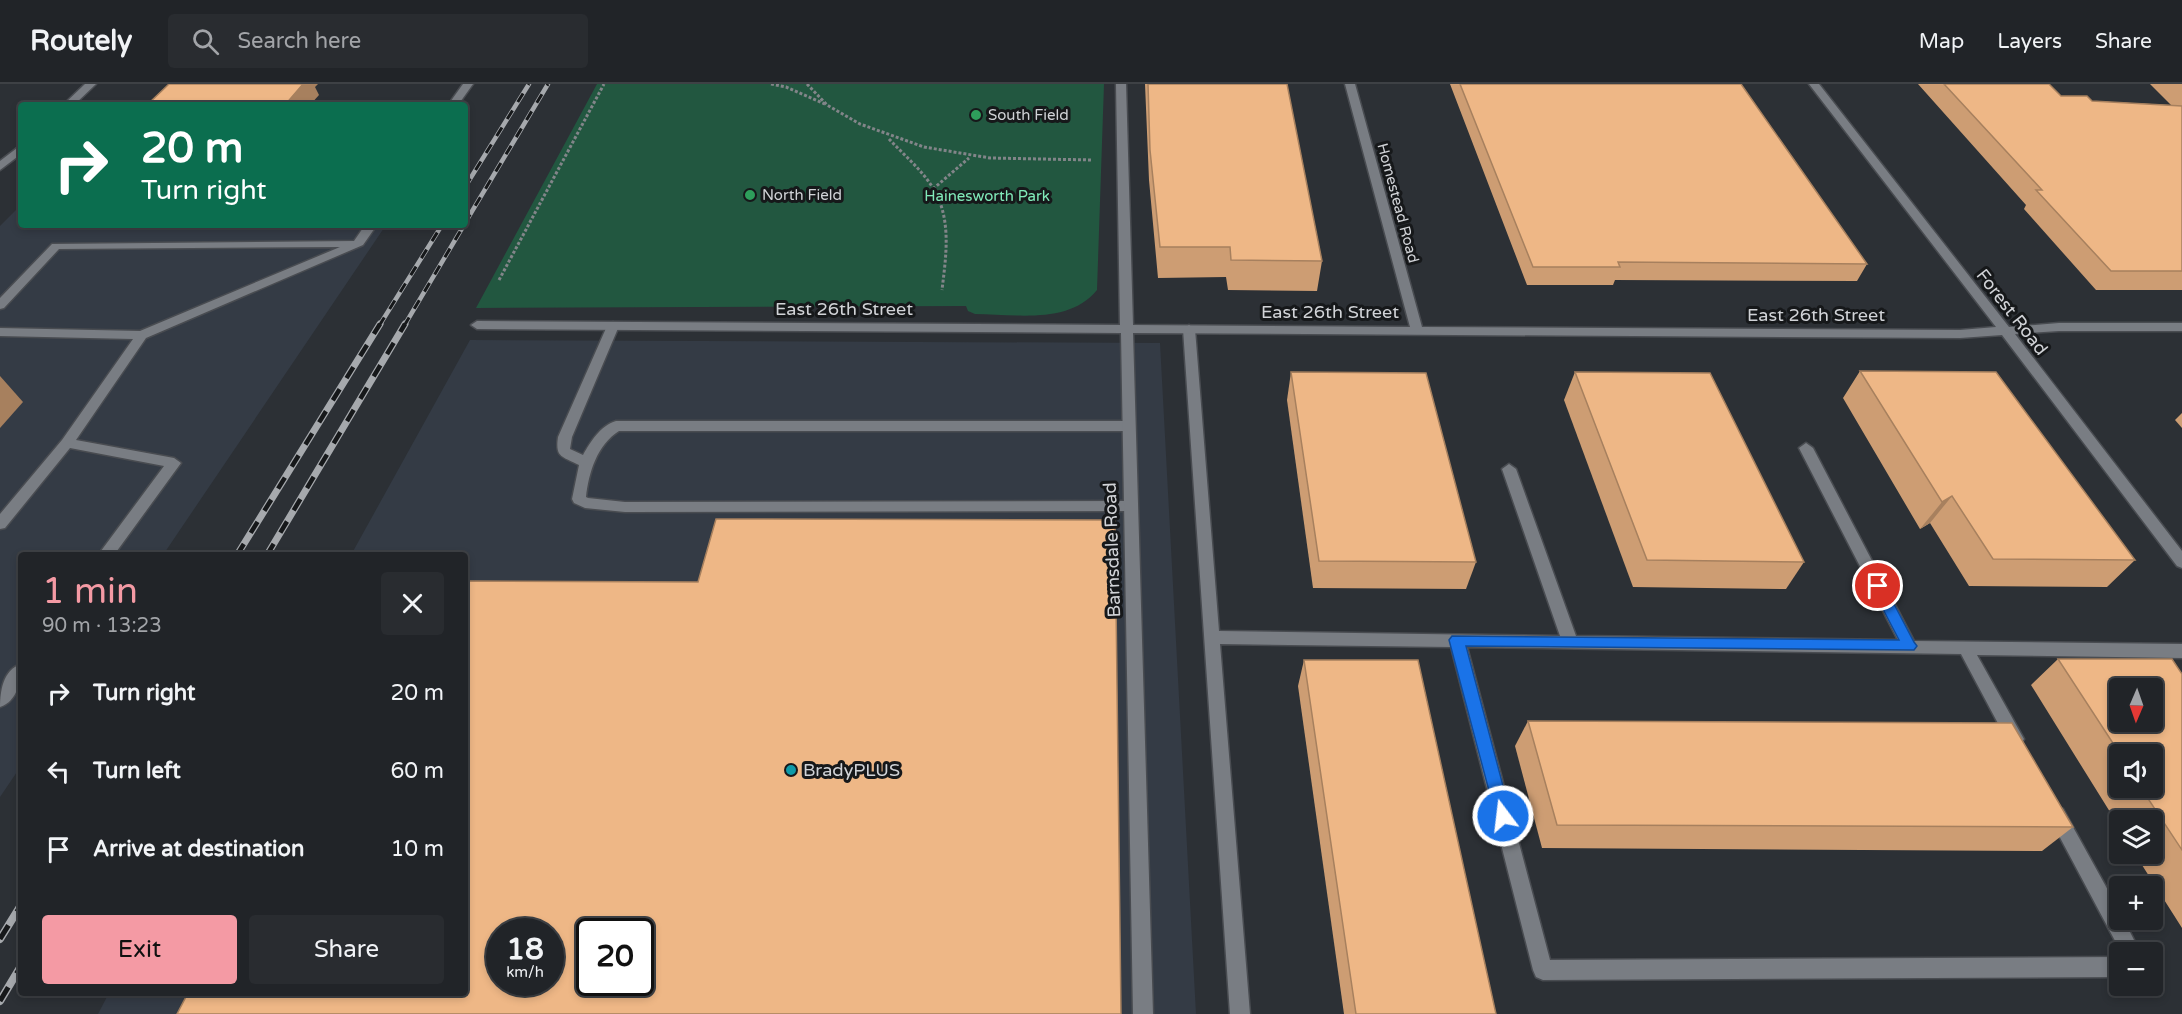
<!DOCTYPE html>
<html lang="en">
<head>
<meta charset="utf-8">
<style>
	body { margin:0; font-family:"Varela Round",sans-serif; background:#292c30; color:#f1f3f6; height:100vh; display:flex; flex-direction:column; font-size:22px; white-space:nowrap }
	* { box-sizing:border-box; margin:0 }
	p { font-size:20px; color:#a2a4a8 }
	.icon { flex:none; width:33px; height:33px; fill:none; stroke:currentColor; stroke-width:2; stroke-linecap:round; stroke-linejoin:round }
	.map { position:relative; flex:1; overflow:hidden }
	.details { position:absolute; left:18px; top:468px; width:450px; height:444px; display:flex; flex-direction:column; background:#212428; border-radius:6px; box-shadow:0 3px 9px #0003,0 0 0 2px #3e4145 }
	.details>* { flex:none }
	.guide { position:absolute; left:18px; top:18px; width:450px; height:126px; border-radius:6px; box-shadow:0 3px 9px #0003,0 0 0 2px #3e4145; background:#0b6e4f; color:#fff; overflow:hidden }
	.needle { width:39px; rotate:182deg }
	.buttons { position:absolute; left:2109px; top:594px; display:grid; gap:12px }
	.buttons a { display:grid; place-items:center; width:54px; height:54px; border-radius:6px; background:#212428; box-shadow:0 3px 9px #0003,0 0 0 2px #3e4145; font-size:30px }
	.speed { position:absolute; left:486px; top:834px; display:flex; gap:12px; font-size:30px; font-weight:700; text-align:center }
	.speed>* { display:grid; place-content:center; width:78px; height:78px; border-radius:50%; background:#212428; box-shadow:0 3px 9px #0003,0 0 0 2px #3e4145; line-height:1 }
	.speed small { font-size:15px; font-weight:400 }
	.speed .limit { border:3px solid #111; border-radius:9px; background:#fff; color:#111 }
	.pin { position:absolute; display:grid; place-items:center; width:51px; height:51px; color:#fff; margin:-26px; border:3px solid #fff; border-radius:50%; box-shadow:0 2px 6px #0007 }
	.me { position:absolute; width:66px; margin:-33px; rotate:345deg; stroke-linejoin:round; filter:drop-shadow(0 0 4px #0008) }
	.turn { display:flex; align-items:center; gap:21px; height:126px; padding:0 24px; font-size:27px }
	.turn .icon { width:78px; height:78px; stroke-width:2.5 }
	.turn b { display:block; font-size:42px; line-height:51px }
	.round { display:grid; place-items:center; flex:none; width:63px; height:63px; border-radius:6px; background:#292c30 }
	.headline { display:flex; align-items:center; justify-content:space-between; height:102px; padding:0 24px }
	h1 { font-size:36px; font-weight:600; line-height:45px; color:#f49aa4 }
	.button { display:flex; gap:12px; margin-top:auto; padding:12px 24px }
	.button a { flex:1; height:69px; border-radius:6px; background:#f49aa4; color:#111; font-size:24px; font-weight:600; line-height:69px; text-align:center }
	.button a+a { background:#292c30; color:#f1f3f6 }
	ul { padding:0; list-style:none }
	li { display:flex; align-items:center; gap:18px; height:78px; padding:0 24px }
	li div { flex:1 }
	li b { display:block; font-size:22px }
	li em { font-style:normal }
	header { display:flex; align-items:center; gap:36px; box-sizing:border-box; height:84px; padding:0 30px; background:#212428; border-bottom:2px solid #3e4145 }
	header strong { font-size:28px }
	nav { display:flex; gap:33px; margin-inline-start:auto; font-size:21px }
	.search { width:420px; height:54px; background:#292c30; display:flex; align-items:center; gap:15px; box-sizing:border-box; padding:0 21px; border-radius:6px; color:#a2a4a8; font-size:22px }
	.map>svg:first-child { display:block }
	.built { fill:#343b45; fill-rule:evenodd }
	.green { fill:#225740 }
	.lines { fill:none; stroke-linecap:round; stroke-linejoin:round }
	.service-casing { stroke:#494c51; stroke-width:3 }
	.minor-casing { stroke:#494c51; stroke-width:3 }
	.path { stroke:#828589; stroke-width:3; stroke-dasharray:3 2; stroke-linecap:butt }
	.service { fill:#797d83; fill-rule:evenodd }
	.minor { fill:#797d83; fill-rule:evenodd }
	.rail-far2-casing { stroke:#a6a9ad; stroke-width:4.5 }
	.rail-far1-casing { stroke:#a6a9ad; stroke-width:7 }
	.rail-casing { stroke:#a6a9ad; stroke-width:8 }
	.rail-far2 { stroke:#16181a; stroke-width:3; stroke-dasharray:10; stroke-linecap:butt }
	.rail-far1 { stroke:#16181a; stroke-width:4.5; stroke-dasharray:13; stroke-linecap:butt }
	.rail { stroke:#16181a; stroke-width:5; stroke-dasharray:16; stroke-linecap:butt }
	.wall { fill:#cd9d73; fill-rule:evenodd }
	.shaded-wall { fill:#a7805e }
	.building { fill:#eeb786; stroke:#a7805e; stroke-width:1.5; fill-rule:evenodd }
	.route { fill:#1a73e8; stroke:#114b97; stroke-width:1.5 }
	.leisure-dot { fill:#2e9e5b; stroke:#16181a; stroke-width:2 }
	.culture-dot { fill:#0f9aa8; stroke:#16181a; stroke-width:2 }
	.labels { text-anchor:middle; stroke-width:6; stroke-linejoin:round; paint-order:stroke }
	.far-poi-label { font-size:15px; fill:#d1d3d7; stroke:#16181a; text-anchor:start }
	.far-park-label { font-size:15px; fill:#81eab9; stroke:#16181a }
	.far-street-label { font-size:15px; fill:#d1d3d7; stroke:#16181a }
	.street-label { font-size:18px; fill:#d1d3d7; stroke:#16181a }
	.poi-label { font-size:18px; fill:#d1d3d7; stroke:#16181a; text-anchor:start }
</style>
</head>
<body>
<header>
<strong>Routely</strong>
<div class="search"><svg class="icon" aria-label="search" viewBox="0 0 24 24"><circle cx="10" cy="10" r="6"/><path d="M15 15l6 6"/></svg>Search here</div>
<nav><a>Map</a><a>Layers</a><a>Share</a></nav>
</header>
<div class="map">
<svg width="2182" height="930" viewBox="0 0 2182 930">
	<rect width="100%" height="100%" fill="#2c3035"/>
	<!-- built -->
	<g class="built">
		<polygon points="21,121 21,141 386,141 163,471 21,471 21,682 0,713 0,142"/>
		<path d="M470,256L1160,259L1196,930H98L109,909H465V471H351ZM500,848H550V898H500ZM590,848H640V898H590Z"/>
	</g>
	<!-- green -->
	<path class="green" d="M597,0H1104L1097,206C1069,241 1014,230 975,230L968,227L966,222L476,224Z"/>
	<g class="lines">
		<!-- service casing -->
		<g class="service-casing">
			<g id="service">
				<polygon points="463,0 473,0 458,21 448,21"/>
				<polygon points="365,141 377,141 363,161 146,254 76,356 174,374 181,379 114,471 98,471 164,382 70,364 5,444 0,445 0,430 62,356 133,255 0,252 0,244 140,247 340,163 59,165 4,224 0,225 0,214 52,160 354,157"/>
				<path d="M613,238L619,242L572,353L570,365L583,371C591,357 600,342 616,337H1128L1135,342L1128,347H619C597,361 589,388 586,413L588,414L625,418L1130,417L1137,422L1130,427L625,428L585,424L574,419L572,415L579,381C562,372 555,374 558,353L607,242Z"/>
				<polygon points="1189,241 1195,245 1219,547 1560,552 1502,385 1509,380 1516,385 1576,552 1898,556 1799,364 1806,359 1813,364 1914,557 2182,560 2182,574 1977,571 2024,655 2021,660 2015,662 2009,660 1961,570 1467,563 1550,876 2120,873 2120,893 1543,896 1536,893 1533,886 1451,563 1220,560 1250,930 1230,930 1183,245"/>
				<path d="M21,580C21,596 18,617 0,623C0,607 3,586 21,580Z"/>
				<polygon points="2057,723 2063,725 2120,828 2120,836 2124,836 2140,868 2121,868 2048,731 2051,725"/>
			</g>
		</g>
		<!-- minor casing -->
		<g class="minor-casing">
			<g id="minor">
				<polygon points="85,0 96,0 74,21 63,21"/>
				<polygon points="1116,0 1126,0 1133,241 1410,243 1345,0 1355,0 1422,243 1960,246 1996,243 1809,0 1819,0 2009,243 2059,239 2182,239 2182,247 2059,247 2015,250 2182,467 2182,484 2177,482 2002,251 1960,254 1133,249 1153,930 1133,930 1121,249 477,245 471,241 477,237 1120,241"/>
				<polygon points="21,61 21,70 0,86 0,77"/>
			</g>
		</g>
		<!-- path -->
		<g class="path">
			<polyline points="771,0 786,3 825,20"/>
			<polyline points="807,0 827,21 860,40 924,63 990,74 1093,76"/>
			<path d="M889,55C904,71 922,86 933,104C952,135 946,172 942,206"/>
			<polyline points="933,105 969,74"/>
			<polyline points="499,196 604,0"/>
		</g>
		<!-- service -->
		<use href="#service" class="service"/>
		<!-- minor -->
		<use href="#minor" class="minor"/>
		<!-- rail-far2 casing -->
		<g class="rail-far2-casing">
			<g id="rail-far2">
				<polyline points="465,103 529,0"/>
				<polyline points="465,139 548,0"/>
				<polyline points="379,242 442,141"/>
				<polyline points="404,242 464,141"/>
			</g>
		</g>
		<!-- rail-far1 casing -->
		<g class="rail-far1-casing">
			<g id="rail-far1">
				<polyline points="237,471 380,240"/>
				<polyline points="267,471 405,240"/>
			</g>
		</g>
		<!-- rail casing -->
		<g class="rail-casing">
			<g id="rail">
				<polyline points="0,855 21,821"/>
				<polyline points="0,917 21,882"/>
			</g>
		</g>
		<!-- rail-far2 -->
		<use href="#rail-far2" class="rail-far2"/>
		<!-- rail-far1 -->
		<use href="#rail-far1" class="rail-far1"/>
		<!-- rail -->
		<use href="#rail" class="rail"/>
	</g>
	<!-- wall -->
	<g class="wall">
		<polygon points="1145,0 1287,0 1322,177 1317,207 1228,206 1226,193 1158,194 1149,96"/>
		<polygon points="1450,0 1741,0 1867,180 1857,197 1615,196 1613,201 1527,201"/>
		<polygon points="1918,0 2049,0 2061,12 2092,17 2171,21 2150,0 2182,0 2182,206 2096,206 2024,125 2026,121"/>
		<polygon points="1860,287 2135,476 2107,503 1969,502 1930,439 1920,445 1843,314"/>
		<polygon points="1291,288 1476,478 1466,505 1313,504 1287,316"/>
		<polygon points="1575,288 1804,478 1786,505 1633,503 1564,316"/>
		<polygon points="2182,329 2182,344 2175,336"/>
		<path d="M2058,575L2182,590V844L2135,770H2152V736H2120V744L2031,601ZM2120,670L2152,704H2120Z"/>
		<polygon points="1304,576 1496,930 1344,930 1298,602"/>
		<polygon points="1528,637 2073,743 2042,767 1542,764 1515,662"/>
	</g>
	<!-- shaded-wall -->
	<g class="shaded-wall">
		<polygon points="302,0 318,0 315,3 319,11 310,21 285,21"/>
		<polygon points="0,292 23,318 0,344"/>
		<polygon points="1952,412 1930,439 1920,445 1942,418"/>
	</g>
	<!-- building -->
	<g class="building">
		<polygon points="169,0 303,0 285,21 147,21"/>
		<polygon points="1148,0 1287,0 1322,177 1231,176 1230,163 1160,163 1150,66"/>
		<polygon points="1460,0 1741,0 1867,180 1618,178 1620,183 1533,183"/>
		<polygon points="1944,0 2049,0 2061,12 2087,12 2092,17 2182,22 2182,187 2111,187 2036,106 2042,106"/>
		<polygon points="1860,287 1996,288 2135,476 1993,475 1952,412 1942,418"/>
		<polygon points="1291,288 1426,289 1476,478 1319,477"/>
		<polygon points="1575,288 1710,289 1804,478 1647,476"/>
		<path d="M716,435L1115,436L1121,930H177L188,909H465V497L698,498ZM500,848H550V898H500ZM590,848H640V898H590Z"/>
		<path d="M2058,575H2172L2182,590V766L2141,704H2152V670H2120ZM2120,604H2152V638H2120Z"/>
		<polygon points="1304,576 1418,576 1496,930 1356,930"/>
		<polygon points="1528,637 2012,639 2073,743 1557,741"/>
	</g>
	<!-- route -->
	<polygon class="route" points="1878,497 1883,499 1914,558 1917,562 1914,566 1466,562 1511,732 1508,737 1503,739 1497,737 1449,556 1452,552 1899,556 1871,502"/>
	<!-- markers -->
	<g class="leisure-dot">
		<circle cx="976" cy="31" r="6"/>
		<circle cx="750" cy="111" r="6"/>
	</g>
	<circle class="culture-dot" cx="791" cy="686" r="6"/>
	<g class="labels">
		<!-- far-poi labels -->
		<g class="far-poi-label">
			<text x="988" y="36">South Field</text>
			<text x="762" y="116">North Field</text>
		</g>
		<!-- far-park labels -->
		<g class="far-park-label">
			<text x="987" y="117">Hainesworth Park</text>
		</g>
		<!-- far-street labels -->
		<g class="far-street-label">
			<text transform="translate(1398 119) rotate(75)" y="5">Homestead Road</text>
		</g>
		<!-- street labels -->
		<g class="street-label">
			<text x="844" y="231">East 26th Street</text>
			<text x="1330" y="234">East 26th Street</text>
			<text transform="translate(2012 228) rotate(52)" y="6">Forest Road</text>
			<text x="1816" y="237">East 26th Street</text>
			<text transform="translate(1112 466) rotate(-92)" y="6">Barnsdale Road</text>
		</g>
		<!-- poi labels -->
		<g class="poi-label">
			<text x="803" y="692">BradyPLUS</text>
		</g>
	</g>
</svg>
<div class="buttons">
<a><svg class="needle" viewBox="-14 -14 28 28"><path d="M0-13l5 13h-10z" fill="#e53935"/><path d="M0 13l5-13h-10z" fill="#a2a4a8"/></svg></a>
<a><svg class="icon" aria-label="sound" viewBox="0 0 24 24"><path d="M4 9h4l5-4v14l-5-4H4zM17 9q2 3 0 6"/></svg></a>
<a><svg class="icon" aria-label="layers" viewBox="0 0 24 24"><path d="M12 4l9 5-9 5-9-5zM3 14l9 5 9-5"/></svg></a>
<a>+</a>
<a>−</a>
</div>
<div class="speed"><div>18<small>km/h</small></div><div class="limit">20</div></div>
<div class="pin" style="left:1878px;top:502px;background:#d93025"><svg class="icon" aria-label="arrive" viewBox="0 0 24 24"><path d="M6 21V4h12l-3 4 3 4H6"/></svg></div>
<svg class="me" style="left:1503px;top:732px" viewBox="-20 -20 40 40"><circle r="17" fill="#1a73e8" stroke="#fff" stroke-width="3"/><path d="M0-11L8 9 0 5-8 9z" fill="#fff"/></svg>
<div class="guide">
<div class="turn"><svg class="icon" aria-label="right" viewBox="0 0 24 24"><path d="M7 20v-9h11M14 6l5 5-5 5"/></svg><div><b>20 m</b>Turn right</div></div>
</div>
<section class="details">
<div class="headline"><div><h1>1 min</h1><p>90 m · 13:23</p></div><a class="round"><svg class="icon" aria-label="close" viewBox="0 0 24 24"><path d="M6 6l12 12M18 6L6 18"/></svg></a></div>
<ul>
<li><svg class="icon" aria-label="right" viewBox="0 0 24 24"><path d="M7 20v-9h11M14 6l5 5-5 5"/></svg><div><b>Turn right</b></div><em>20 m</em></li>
<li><svg class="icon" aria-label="left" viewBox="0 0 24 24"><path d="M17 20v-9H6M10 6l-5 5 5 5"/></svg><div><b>Turn left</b></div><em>60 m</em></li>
<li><svg class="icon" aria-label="arrive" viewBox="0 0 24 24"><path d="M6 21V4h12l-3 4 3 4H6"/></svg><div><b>Arrive at destination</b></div><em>10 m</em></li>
</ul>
<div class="button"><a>Exit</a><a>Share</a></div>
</section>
</div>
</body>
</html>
